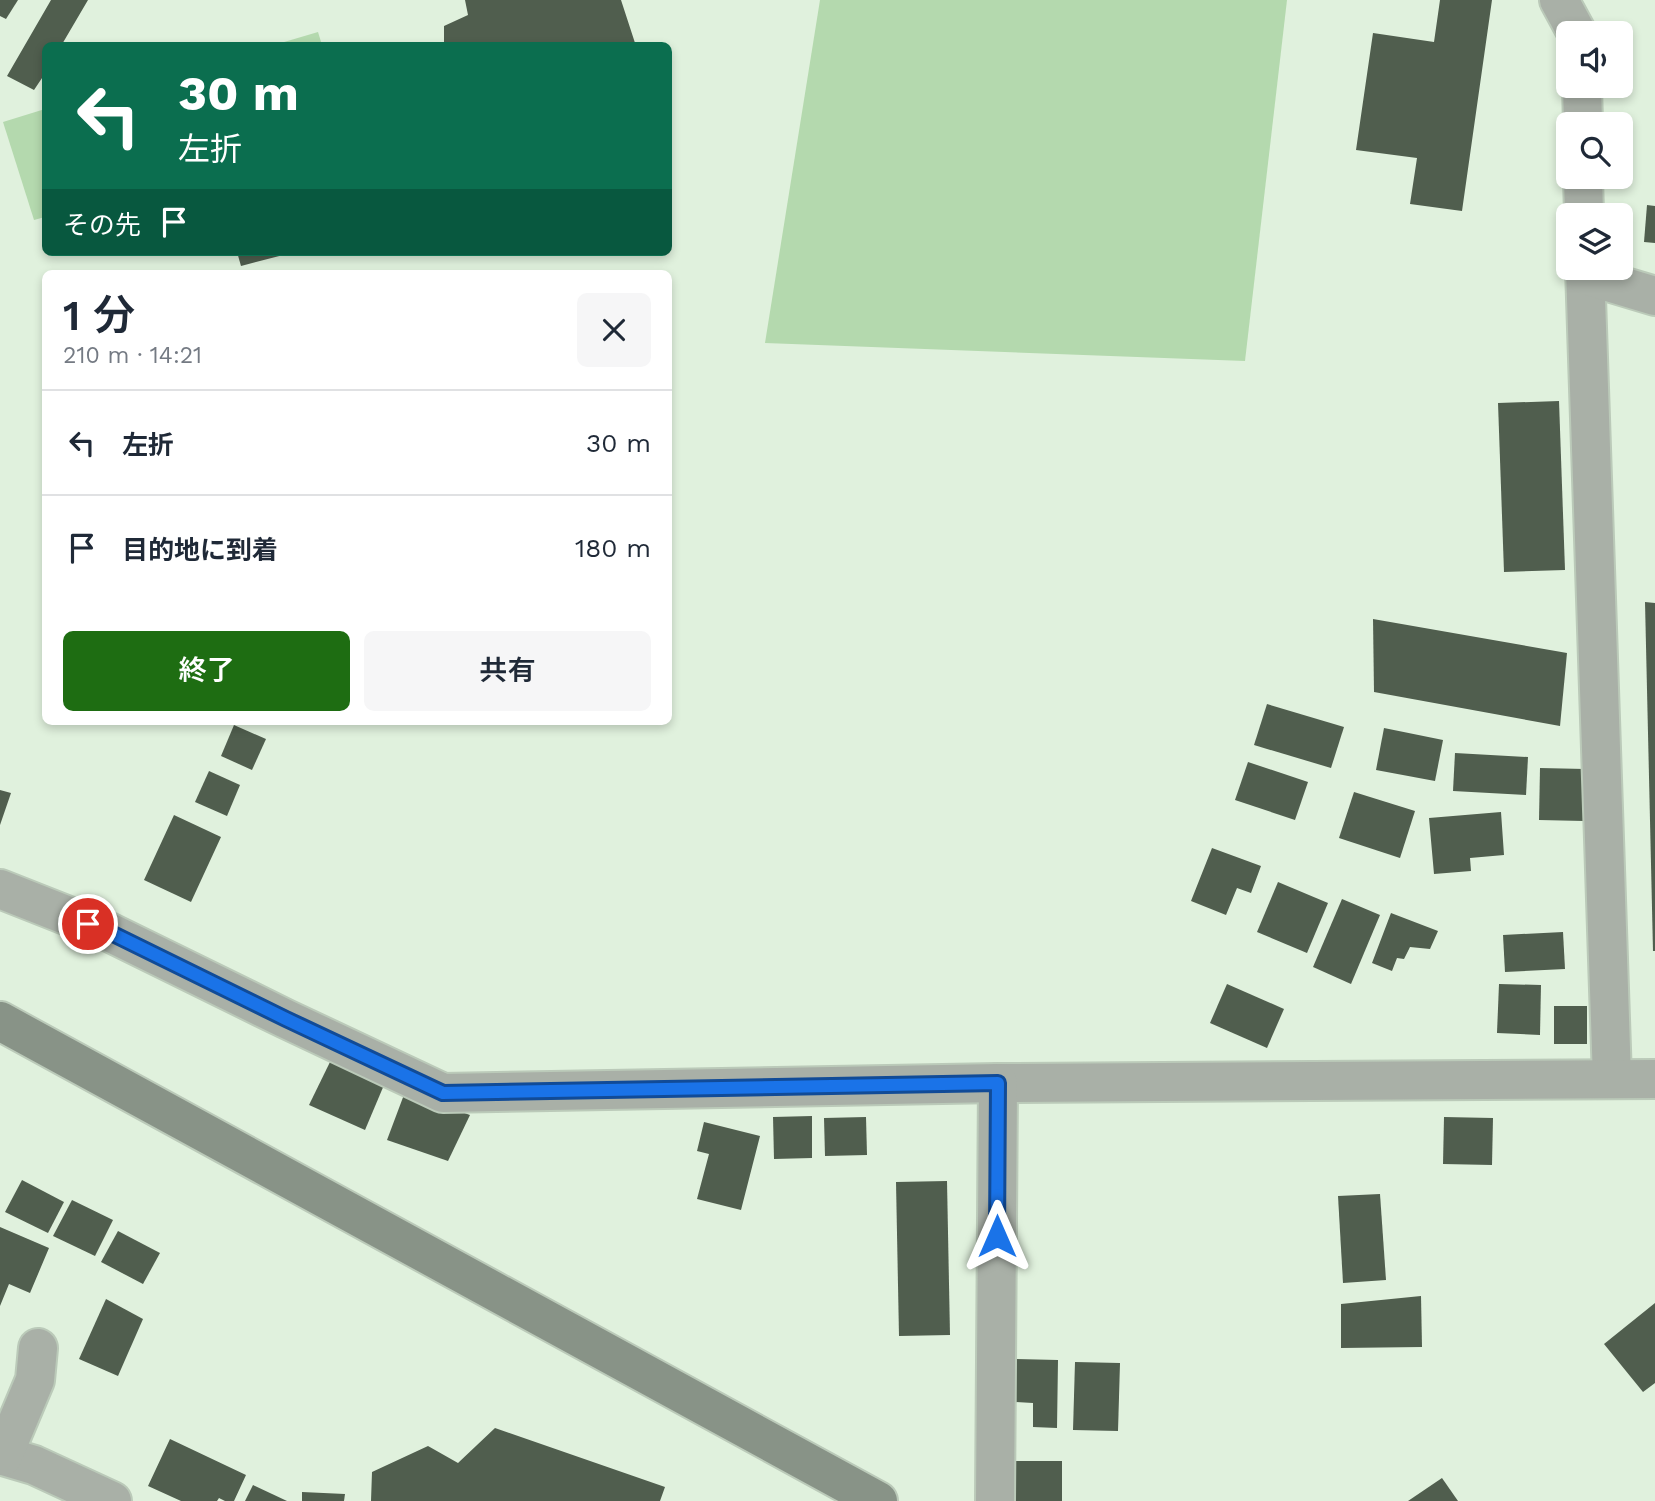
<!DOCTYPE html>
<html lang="ja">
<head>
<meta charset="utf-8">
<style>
	body { margin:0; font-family:"Work Sans","Noto Sans JP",sans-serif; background:#f6f6f7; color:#1f2937; height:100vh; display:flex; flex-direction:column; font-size:26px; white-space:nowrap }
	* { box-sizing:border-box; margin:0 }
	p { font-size:23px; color:#747a83 }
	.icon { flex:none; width:38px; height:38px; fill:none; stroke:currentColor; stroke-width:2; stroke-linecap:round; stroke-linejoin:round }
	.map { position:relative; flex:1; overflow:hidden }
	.details { position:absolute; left:42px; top:270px; width:630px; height:455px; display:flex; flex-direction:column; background:#fff; border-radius:10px; box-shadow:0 4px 10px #0003 }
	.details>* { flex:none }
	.guide { position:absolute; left:42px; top:42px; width:630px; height:214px; border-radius:10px; box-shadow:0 4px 10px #0003; background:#0b6e4f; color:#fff; overflow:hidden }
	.tools { position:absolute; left:1556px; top:21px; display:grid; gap:14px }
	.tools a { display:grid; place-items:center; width:77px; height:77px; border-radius:10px; background:#fff; box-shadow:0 4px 10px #0003; font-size:35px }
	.pin { position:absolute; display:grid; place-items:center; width:60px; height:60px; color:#fff; margin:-30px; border:4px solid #fff; border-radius:50%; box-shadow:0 2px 7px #0007 }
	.me { position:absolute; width:77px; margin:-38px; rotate:0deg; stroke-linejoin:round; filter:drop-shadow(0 0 5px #0008) }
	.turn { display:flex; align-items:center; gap:24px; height:147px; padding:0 21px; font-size:32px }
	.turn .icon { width:91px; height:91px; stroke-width:2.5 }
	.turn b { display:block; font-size:49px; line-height:60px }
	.then { display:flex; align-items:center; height:66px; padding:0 21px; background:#0003; gap:14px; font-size:26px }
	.round { display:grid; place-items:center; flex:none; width:74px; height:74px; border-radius:10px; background:#f6f6f7 }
	.headline { display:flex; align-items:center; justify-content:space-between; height:119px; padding:0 21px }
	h1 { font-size:42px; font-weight:600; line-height:52px }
	.primary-button { display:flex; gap:14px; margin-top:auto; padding:14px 21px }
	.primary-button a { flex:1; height:80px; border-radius:10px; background:#1e6d12; color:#fff; font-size:28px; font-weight:600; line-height:80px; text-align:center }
	.primary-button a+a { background:#f6f6f7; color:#1f2937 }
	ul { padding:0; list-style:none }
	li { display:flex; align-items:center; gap:21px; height:105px; padding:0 21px; border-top:2px solid #e0e1e3 }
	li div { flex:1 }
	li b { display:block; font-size:26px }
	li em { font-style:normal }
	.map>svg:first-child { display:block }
	.green { fill:#b4d9ae }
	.building { fill:#505e4e }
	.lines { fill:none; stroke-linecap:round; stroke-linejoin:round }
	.street-casing { stroke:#bbcab9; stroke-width:42 }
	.secondary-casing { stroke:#bbcab9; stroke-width:42 }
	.street { stroke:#a9b0a7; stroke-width:38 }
	.secondary { stroke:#889387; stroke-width:38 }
	.route-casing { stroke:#114b97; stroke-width:18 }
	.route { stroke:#1a73e8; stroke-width:12 }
</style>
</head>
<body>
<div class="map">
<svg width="1655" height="1501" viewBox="0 0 1655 1501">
	<rect width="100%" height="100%" fill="#e0f1dd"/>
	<!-- green -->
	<g class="green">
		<polygon points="820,0 1287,0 1245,361 765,343"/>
		<polygon points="318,32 322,45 274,45"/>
		<polygon points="45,109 45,217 34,220 3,122"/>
	</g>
	<!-- building -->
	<g class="building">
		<polygon points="0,0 18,0 6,19 0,16"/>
		<polygon points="51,0 88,0 61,46 46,46 46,72 34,90 7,76"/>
		<polygon points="465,0 621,0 636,46 444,46 444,26 468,15"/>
		<polygon points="1440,0 1492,0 1462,211 1410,204 1417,158 1356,150 1373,33 1434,42"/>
		<polygon points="1647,205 1655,206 1655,243 1644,242"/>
		<polygon points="237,252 291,252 291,253 241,266"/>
		<polygon points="1559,401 1565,570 1504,572 1498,403"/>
		<polygon points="1645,602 1655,603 1655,951 1653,951"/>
		<polygon points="1373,619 1567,653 1560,726 1374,692"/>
		<polygon points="1267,704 1344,727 1331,768 1254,745"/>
		<polygon points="234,725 266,739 252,770 221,756"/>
		<polygon points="1384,728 1443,740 1435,781 1376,770"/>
		<polygon points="1455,753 1528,757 1526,795 1453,791"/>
		<polygon points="1248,762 1308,782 1295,820 1235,800"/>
		<polygon points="1540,768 1585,769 1584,821 1539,820"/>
		<polygon points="209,771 240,785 227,816 195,802"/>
		<polygon points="0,790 11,793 0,825"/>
		<polygon points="1354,792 1415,811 1400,858 1339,838"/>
		<polygon points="1501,812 1504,855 1470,858 1471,871 1434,874 1429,818"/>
		<polygon points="174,815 221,837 191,902 144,880"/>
		<polygon points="1212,848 1261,866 1251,893 1237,888 1226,915 1191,901"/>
		<polygon points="1278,882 1328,903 1307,953 1257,932"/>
		<polygon points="1342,899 1380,915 1351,984 1313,967"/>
		<polygon points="1391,913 1438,931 1430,949 1410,947 1404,959 1397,958 1392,971 1372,963"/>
		<polygon points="1563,932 1565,969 1505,972 1503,935"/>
		<polygon points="1227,984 1284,1009 1267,1048 1210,1023"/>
		<polygon points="1499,984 1541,985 1540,1035 1497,1033"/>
		<rect x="1554" y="1006" width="33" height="38"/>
		<polygon points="330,1062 384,1085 365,1130 309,1105"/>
		<polygon points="405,1092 470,1115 448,1161 387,1140"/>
		<polygon points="812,1116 812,1158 774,1159 773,1117"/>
		<polygon points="866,1117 867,1155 825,1156 824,1118"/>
		<polygon points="1444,1117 1493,1118 1492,1165 1443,1164"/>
		<polygon points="704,1122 760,1136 741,1210 697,1199 709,1154 697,1151"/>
		<polygon points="22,1180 64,1202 48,1233 5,1212"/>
		<polygon points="947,1181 950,1335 899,1336 896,1182"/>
		<polygon points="1380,1194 1386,1280 1343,1283 1338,1196"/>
		<polygon points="72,1200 113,1220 95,1256 53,1236"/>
		<polygon points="0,1227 49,1248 30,1293 9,1284 0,1306"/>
		<polygon points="118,1231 160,1253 143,1284 101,1262"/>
		<polygon points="1421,1296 1422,1347 1341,1348 1341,1304"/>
		<polygon points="106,1299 143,1319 118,1376 79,1359"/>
		<polygon points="1655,1303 1655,1383 1643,1392 1604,1344"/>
		<polygon points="1014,1359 1058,1360 1057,1428 1033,1427 1033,1403 1014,1402"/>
		<polygon points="1075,1362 1120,1363 1118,1431 1073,1430"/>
		<polygon points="495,1428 665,1487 660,1501 371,1501 372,1472 428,1446 458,1463"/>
		<polygon points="170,1439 246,1475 234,1501 225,1501 219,1498 217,1501 181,1501 148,1486"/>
		<rect x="1016" y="1461" width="46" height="40"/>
		<polygon points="1442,1478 1458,1501 1408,1501"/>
		<polygon points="253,1485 287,1501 245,1501"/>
		<polygon points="302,1492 345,1494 344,1501 302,1501"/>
	</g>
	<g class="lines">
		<!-- street casing -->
		<g class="street-casing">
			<g id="street">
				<polyline points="1559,0 1577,33"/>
				<polyline points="1582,86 1583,124"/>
				<polyline points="1583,177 1584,215"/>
				<polyline points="1585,268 1612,1079"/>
				<polyline points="1585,275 1655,296"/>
				<polyline points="0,889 109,932 286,1019 443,1093 998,1083 1655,1079"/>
				<polyline points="0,1455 34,1465 112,1501"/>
				<polyline points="3,1456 35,1380 38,1348"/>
				<polyline points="995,1501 998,1083"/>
			</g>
		</g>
		<!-- secondary casing -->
		<g class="secondary-casing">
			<polyline id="secondary" points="0,1021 878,1501"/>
		</g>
		<!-- street -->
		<use href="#street" class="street"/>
		<!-- secondary -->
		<use href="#secondary" class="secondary"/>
	</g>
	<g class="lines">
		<!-- route casing -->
		<g class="route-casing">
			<polyline id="route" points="88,924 109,932 286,1019 443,1093 998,1083 997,1236"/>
		</g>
		<!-- route -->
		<use href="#route" class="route"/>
	</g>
</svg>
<div class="tools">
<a><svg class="icon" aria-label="sound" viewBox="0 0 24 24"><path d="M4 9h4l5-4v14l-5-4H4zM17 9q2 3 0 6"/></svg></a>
<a><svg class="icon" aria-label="search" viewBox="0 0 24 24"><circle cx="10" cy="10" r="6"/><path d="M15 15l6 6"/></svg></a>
<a><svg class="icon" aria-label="layers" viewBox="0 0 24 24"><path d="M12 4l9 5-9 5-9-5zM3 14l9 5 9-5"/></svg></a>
</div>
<div class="pin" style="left:88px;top:924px;background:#d93025"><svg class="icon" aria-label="arrive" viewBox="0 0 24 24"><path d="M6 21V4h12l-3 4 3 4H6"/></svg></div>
<svg class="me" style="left:997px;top:1236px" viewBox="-20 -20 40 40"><path d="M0-17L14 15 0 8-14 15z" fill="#1a73e8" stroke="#fff" stroke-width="4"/></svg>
<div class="guide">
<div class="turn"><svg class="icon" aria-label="left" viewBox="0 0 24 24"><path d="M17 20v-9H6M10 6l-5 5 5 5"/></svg><div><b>30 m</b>左折</div></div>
<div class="then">その先<svg class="icon" aria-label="arrive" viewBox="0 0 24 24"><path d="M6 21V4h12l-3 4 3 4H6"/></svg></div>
</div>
<section class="details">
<div class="headline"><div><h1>1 分</h1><p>210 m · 14:21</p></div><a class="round"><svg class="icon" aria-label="close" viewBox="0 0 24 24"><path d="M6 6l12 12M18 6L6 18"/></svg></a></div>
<ul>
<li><svg class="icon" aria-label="left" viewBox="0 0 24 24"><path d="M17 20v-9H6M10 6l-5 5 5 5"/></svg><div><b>左折</b></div><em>30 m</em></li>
<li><svg class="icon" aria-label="arrive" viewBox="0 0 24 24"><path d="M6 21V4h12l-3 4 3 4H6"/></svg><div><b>目的地に到着</b></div><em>180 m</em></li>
</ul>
<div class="primary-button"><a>終了</a><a>共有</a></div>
</section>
</div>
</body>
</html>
